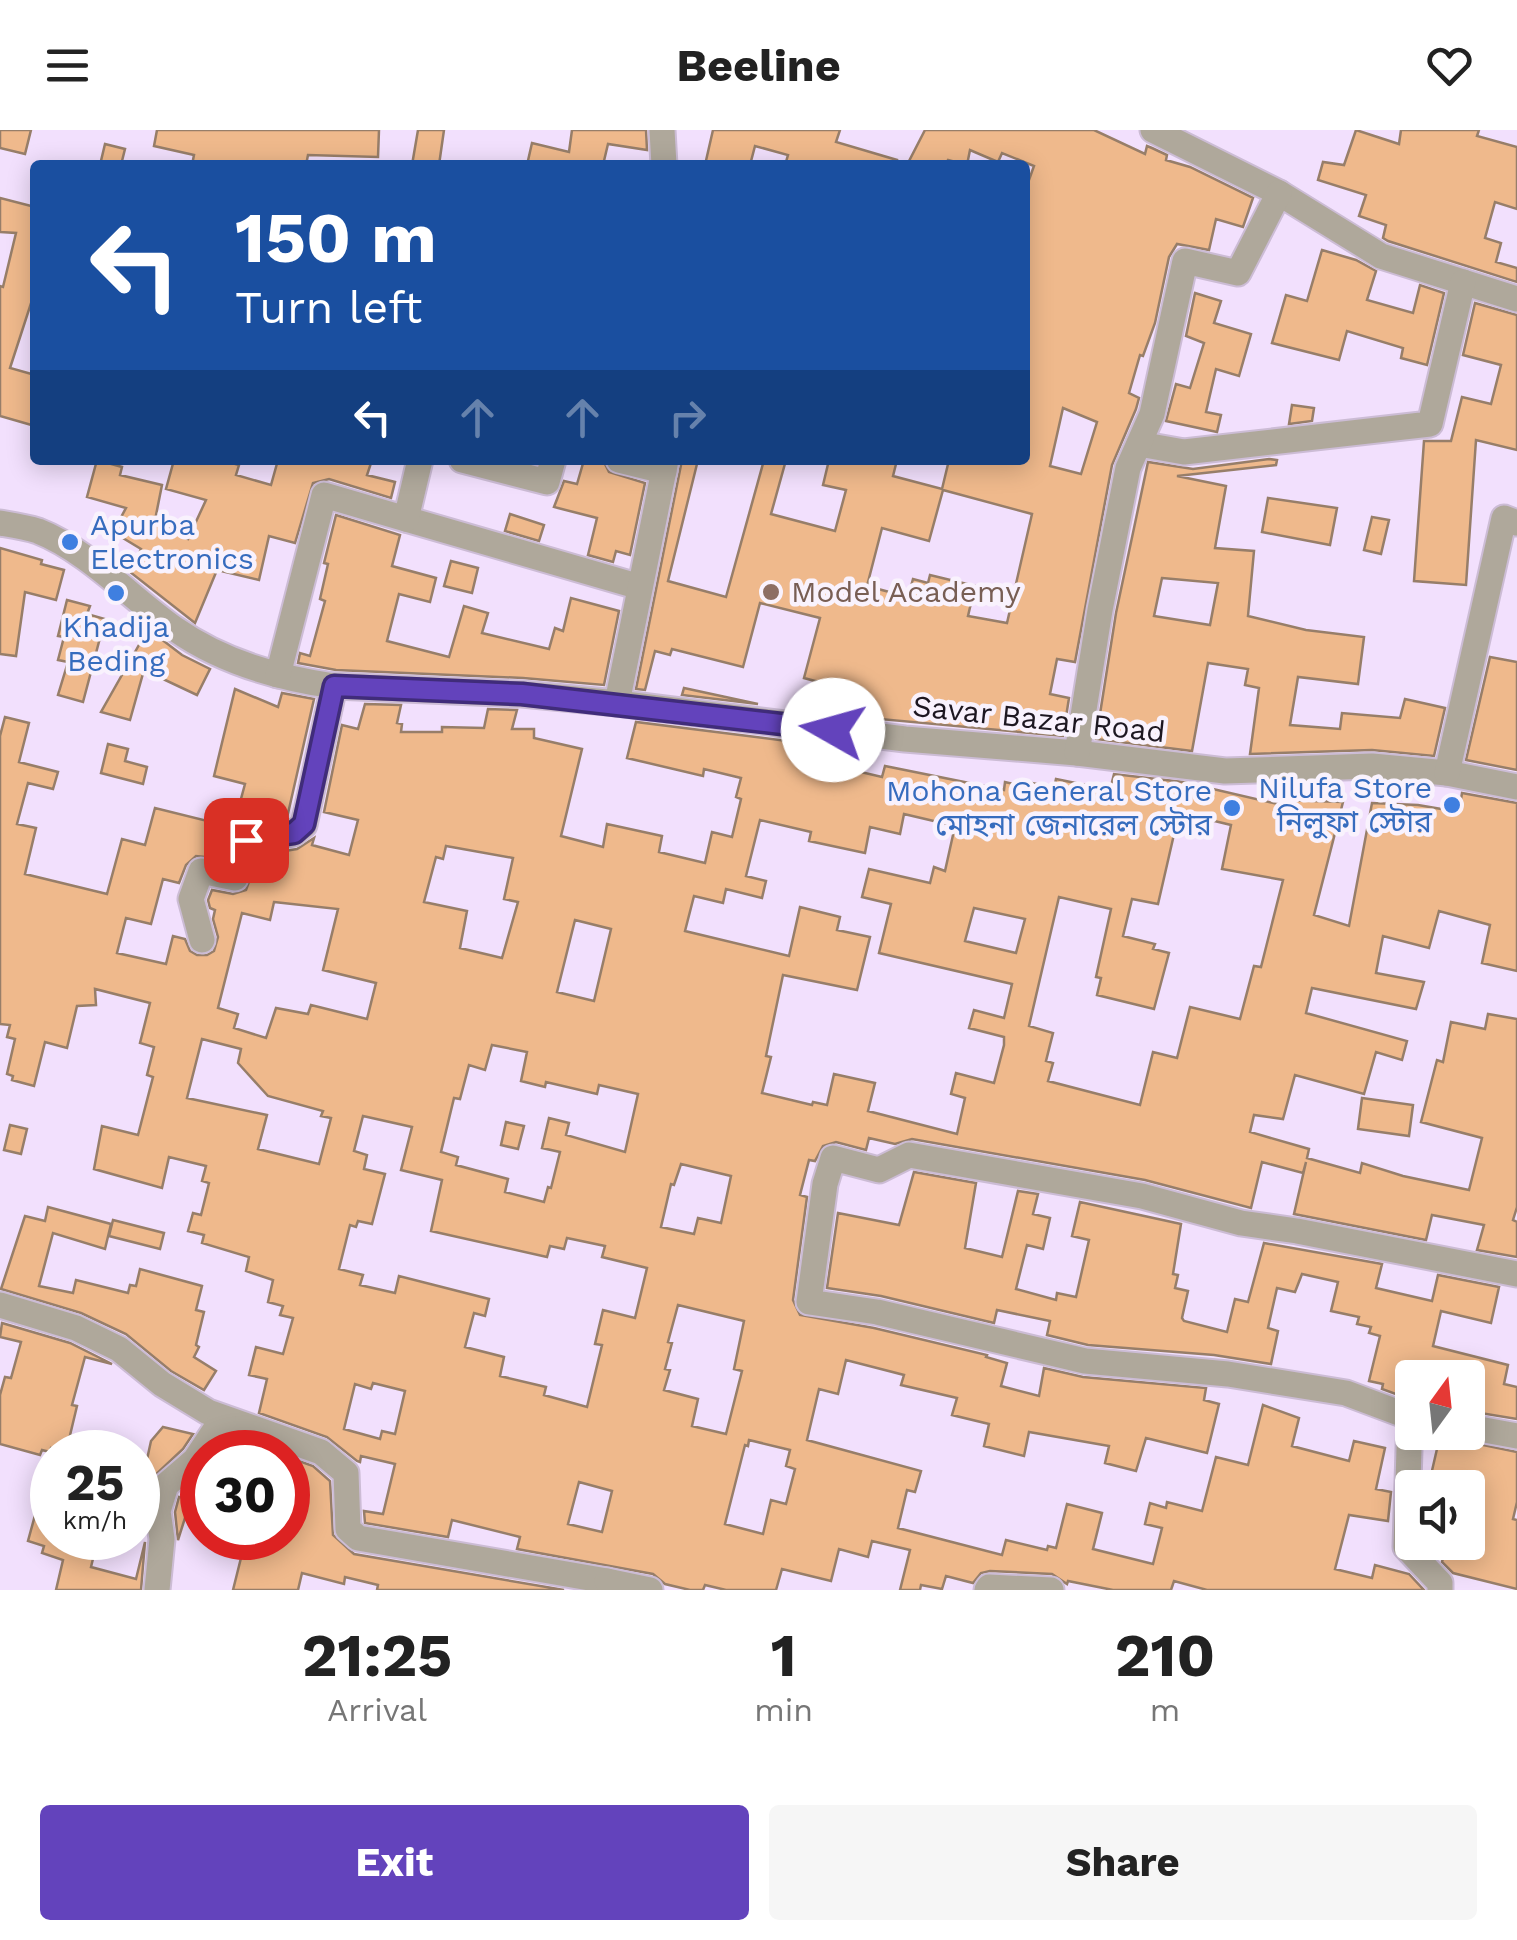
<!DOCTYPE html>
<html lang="en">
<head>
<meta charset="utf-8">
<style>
	body { margin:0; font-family:"Work Sans","Noto Sans Bengali",sans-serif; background:#f6f6f6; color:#222; height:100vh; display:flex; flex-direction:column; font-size:38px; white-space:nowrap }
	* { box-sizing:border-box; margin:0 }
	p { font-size:32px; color:#767676 }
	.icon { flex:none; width:55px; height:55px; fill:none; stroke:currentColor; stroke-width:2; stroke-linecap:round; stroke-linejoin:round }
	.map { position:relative; height:1460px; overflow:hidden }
	.panel { display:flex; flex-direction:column; background:#fff; flex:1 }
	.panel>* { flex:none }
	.guide { position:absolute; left:30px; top:30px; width:1000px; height:305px; border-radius:10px; box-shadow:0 5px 25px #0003; background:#1a4fa0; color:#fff; overflow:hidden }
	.needle { width:65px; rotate:15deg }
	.tools { position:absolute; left:1395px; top:1230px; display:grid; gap:20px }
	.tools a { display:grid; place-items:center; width:90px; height:90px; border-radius:10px; background:#fff; box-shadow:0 5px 25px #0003; font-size:50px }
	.speed { position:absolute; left:30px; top:1300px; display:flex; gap:20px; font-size:50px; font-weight:700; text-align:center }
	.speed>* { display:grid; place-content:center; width:130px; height:130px; border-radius:50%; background:#fff; box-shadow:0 5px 25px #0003; line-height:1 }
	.speed small { font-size:25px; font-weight:400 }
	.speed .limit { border:15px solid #d22; background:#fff; color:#111 }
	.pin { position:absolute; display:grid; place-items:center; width:85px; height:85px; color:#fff; margin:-42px; border-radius:20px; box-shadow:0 5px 15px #0006 }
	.me { position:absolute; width:110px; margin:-55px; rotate:277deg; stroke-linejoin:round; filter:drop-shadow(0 0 8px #0008) }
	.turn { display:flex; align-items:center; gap:35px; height:210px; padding:0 40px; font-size:45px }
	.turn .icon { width:130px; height:130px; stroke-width:2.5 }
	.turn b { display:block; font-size:70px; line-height:85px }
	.lanes { display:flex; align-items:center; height:95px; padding:0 40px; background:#0003; justify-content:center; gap:50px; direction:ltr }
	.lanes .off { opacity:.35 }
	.eta { display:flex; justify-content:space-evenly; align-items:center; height:170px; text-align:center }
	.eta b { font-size:60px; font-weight:700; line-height:70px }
	.cta { display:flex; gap:20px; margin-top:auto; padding:20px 40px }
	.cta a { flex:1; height:115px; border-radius:10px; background:#6343bc; color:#fff; font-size:40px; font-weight:700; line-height:115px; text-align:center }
	.cta a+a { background:#f6f6f6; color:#222 }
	header { display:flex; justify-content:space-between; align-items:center; height:130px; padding:0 40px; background:#fff; font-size:45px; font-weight:700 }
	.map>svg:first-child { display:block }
	.building { fill:#efb98c; stroke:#977e69; stroke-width:2.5; fill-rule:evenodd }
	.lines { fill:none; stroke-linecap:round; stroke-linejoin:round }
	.street-casing { stroke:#ccbcd5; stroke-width:29 }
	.street { stroke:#afa89b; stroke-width:25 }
	.route-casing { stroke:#402c7a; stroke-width:25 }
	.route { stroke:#6343bc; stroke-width:18 }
	.shop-dot { fill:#3f7fe0; stroke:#f9f2fd; stroke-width:4 }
	.education-dot { fill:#8d6e63; stroke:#f9f2fd; stroke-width:4 }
	.labels { text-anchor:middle; stroke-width:9; stroke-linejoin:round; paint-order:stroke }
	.shop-label { font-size:30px; fill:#366cbe; stroke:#f9f2fd; text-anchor:end }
	.education-label { font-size:30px; fill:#785e54; stroke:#f9f2fd; text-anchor:start }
	.street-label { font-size:30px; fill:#1d1721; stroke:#f9f2fd }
</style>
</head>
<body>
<header><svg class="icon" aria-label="menu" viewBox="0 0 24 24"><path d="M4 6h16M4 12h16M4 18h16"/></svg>Beeline<svg class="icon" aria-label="heart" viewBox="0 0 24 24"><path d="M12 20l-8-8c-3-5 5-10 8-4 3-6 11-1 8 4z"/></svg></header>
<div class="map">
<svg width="1517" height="1460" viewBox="0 0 1517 1460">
	<rect width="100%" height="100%" fill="#f2e0fd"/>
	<!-- building -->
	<g class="building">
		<polygon points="0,0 31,0 25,24 0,18"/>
		<polygon points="157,0 379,0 378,27 308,25 306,35 192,35 194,25 154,16"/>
		<polygon points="418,0 444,0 439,35 412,35"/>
		<polygon points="572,0 646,0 647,20 608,14 603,35 527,35 532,13 569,22"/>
		<polygon points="713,0 840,0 836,12 897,30 896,35 797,35 786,32 788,25 755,16 750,35 705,35"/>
		<path d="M925,0H1094L1145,24L1147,16L1152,18L1167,25L1166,30L1190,37L1253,68L1243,97L1216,89L1209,120L1177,114L1169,127L1155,193L1143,226L1140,225L1129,263L1139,268L1136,279L1112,335L1075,532L1057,529L1050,564L1069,568L1063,606L858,587L863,564L804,548L820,488L760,473L743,537L672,519L670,525L655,521L645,560L636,559L682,330L697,334L668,451L726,467L764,330H786L771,384L835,401L846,360L823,355L829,330H897L893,346L942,359L949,330H1025V61L1034,36L1002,23L998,32L970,20L967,35L948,30L945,35H907ZM1063,278L1097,292L1081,344L1050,336ZM943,360L1032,384L1007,493L968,486L975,456L930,445L928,453L913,449L908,467L867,456L882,398L929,411Z"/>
		<polygon points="1356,0 1399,14 1401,0 1479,0 1477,6 1517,17 1517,79 1495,72 1485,108 1501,113 1496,132 1517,138 1517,152 1388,111 1383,108 1386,95 1359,86 1366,65 1318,50 1323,32 1344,35"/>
		<polygon points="105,14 125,19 121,35 100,35"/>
		<polygon points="0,68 35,77 35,161 10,238 35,245 35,296 0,286 0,156 3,157 16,103 0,102"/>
		<polygon points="1322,120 1356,130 1376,141 1367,170 1413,183 1420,155 1444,163 1427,235 1401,228 1403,218 1347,201 1339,230 1272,213 1286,165 1307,171"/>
		<polygon points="1195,163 1221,171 1214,193 1251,204 1239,246 1216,239 1206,282 1221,285 1217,302 1166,291 1176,254 1190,258 1204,213 1186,206"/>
		<polygon points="1475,173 1517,185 1517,320 1476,310 1466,455 1414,451 1424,311 1451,311 1462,267 1491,274 1501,235 1463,225"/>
		<polygon points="1292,275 1314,278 1312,291 1289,294"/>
		<path d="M1269,329L1277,330L1276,335L1177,346L1226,356L1215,418L1254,421L1248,486L1306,500L1364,507L1358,554L1298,547L1290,595L1340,599L1342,583L1400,588L1405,569L1445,578L1434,626L1372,620L1250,624L1259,558L1245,555L1248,539L1208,533L1192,621L1096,609L1116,483L1148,332L1193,339ZM1162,448L1218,453L1210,495L1154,486Z"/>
		<polygon points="97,330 122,337 120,345 162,355 155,390 188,409 206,370 166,359 174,330 221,330 239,335 236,345 271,355 278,330 361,330 371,333 367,345 395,352 391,368 329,349 313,353 295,413 269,406 259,450 217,440 195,493 130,442 141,419 113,402 126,378 87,367"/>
		<polygon points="584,330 603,330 609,342 645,353 630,425 616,421 613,432 588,425 597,388 554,377 564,351 577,354"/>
		<polygon points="1268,368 1337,378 1330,415 1262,402"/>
		<polygon points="510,384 544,395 539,411 505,401"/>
		<polygon points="336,385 400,405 392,436 436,448 430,472 399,464 387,511 449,527 464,476 488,483 482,503 549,519 555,498 563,501 571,468 619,481 604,555 523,548 336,540 298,533 300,523 310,526 325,471 320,469 328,434 324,433"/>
		<polygon points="1372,387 1389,390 1381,424 1364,420"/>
		<polygon points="0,418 42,430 41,434 64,440 56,470 25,462 16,526 0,524"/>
		<polygon points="451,431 478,438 472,463 444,456"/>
		<polygon points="67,470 90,476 87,484 105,489 83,572 58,565 68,532 58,530 64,507 58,506"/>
		<polygon points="148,499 182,525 210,539 197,565 144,540 130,590 101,582"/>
		<polygon points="1490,527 1517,532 1517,640 1466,630"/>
		<polygon points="684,558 758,574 682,565"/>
		<polygon points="235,559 278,577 282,563 314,569 287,688 274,690 238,680 245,654 214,646"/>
		<path d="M365,574L401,575L397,593L402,594L401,602H442V597L484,598L488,579L517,580L512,599H534V608L582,619L561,706L603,717L607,694L662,706L659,722L705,733L712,702L732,707L741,669L736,667L741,648L704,639L703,646L627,628L636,592L795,612L793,626L882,647L885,636L1004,660L1005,652L1018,655L1019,650L1054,658L1056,649L1110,660L1114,644L1183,652L1282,675V670L1343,672L1314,785L1349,796L1372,673L1418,675L1459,682L1462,663L1517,673V841L1482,833L1490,795L1439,781L1429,818L1383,806L1376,843L1424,852L1416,879L1312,858L1306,883L1407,911L1402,930L1376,922L1364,964L1295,945L1283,989L1254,985L1250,1002L1309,1019L1307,1028L1360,1043L1362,1033L1403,1046L1469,1060L1482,1008L1421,992L1437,930L1443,932L1451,892L1485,899L1488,884L1517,889V1077L1513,1090L1517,1092V1127L1477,1120L1484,1095L1432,1085L1426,1110L1294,1084L1306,1032L1303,1043L1262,1032L1251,1078L1145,1050L912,1009L895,1014L869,1008L866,1020L836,1012L823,1016L815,1031L809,1030L800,1065L807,1067L793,1170L800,1185L874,1198L987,1225L986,1227L1007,1233L1001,1256L1039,1266L1044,1238L1083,1247L1206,1258L1204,1270L1219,1274L1207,1323L1146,1308L1136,1341L1105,1333L1109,1316L1029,1302L1024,1326L984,1316L989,1294L952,1285L957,1268L901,1255L904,1245L846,1230L838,1264L819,1259L807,1310L921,1341L915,1362L907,1360L898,1398L1002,1425L1006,1410L1047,1420L1048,1416L1056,1418L1067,1374L1102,1383L1093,1419L1153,1434L1162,1398L1145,1394L1150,1373L1166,1378L1167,1372L1202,1381L1216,1327L1248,1335L1263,1275L1299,1288L1292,1316L1349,1331L1354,1311L1385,1318L1376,1359L1391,1362L1388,1391L1349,1385L1335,1439L1372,1448L1375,1435L1409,1444L1424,1460H1207L1174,1451L1171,1460H1113L1068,1451L1067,1454L1052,1444L990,1441L981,1443L973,1453L946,1446L942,1459L921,1455L920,1460H900L910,1420L872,1411L868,1427L839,1419L831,1451L782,1439L776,1460H726L705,1455L703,1460H690L665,1454L653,1444L517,1419L520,1407L452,1390L448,1407L365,1393L364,1381L383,1384L395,1334L361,1326L360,1332L357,1331L327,1307L259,1283L267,1249L249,1245L256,1217L283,1224L293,1188L280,1185L283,1176L268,1172L273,1150L246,1141L249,1127L202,1113L204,1105L188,1101L193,1083L201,1085L209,1053L202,1051L206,1036L169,1027L162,1058L94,1039L102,996L138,1005L153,947L147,945L154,917L140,913L150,873L95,859L96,875L77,876L67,918L45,912L34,956L12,950L13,946L7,944L15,909L7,907L10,895L0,894V606L5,587L29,593L19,632L58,642L53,659L28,653L17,694L36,698L25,744L107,764L122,709L145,715L155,678L236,698L224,729L196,726L186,735L179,753L163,749L151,794L126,788L117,823L166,834L173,806L185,809L190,821L197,825H207L214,821L218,807L213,789L215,780L210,778L208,770L212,760L233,764L246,760L258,726L270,729L272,723L297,719L314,708L312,715L349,725L358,690L324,682L342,595L358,599ZM904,684L955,696L945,741L934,737L930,753L869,739L862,767L891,774L879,823L1012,854L1004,888L974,880L969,898L1004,907V915L994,953L956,943L951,964L965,968L957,1004L868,981L875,953L834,944L827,975L813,972L812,975L762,963L771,927L766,926L783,845L857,860L870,807L837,800L840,787L800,777L789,826L685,801L694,766L723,773L726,759L762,768L766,751L746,746L760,690L811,702L809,711L865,723L870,697L900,704ZM1178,687L1197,691L1198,687L1231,695L1222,739L1283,750L1261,837L1254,836L1240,889L1190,877L1177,928L1153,922L1140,975L1048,951L1053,933L1046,931L1053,903L1029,896L1059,767L1111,779L1096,847L1101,848L1097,865L1154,879L1169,823L1153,819L1155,814L1123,806L1132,769L1158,774ZM446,716L513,728L504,769L518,772L502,828L460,818L467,781L424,772L436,727L443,729ZM274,772L338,779L323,840L376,853L367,889L311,875L308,884L276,878L266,908L234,898L238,884L218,878L242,783L270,790ZM974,778L1025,789L1016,823L965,811ZM575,790L611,799L594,871L557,862ZM202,909L241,919L238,933L268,966L323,981L321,986L331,988L319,1034L258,1019L267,985L187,968ZM492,915L527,922L521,951L545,957L546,952L597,964L599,955L638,964L625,1022L566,1005L569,993L549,988L542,1018L560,1022L551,1058L548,1057L544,1072L505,1062L508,1049L456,1035L458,1027L441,1022L454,968L460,969L469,935L485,940ZM363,986L412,997L401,1040L442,1050L431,1101L547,1127L550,1116L564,1119L567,1108L605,1116L602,1127L647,1138L635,1188L603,1180L595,1214L602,1215L587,1277L544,1265L546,1257L500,1246L504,1227L465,1217L474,1183L485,1186L489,1169L399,1146L395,1163L360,1155L363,1145L339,1139L350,1095L356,1097L358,1091L372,1094L385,1044L364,1039L367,1025L354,1021ZM681,1034L731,1046L721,1093L698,1088L694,1104L661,1097L671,1054L674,1055ZM678,1175L744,1191L734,1239L742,1241L726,1304L692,1296L698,1269L664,1260L670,1240L665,1239L672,1213L668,1212ZM373,1253L405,1261L395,1304L382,1301L380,1309L344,1299L355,1254L371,1259ZM749,1310L790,1320L786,1336L795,1339L786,1374L771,1370L763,1404L725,1394L745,1315L748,1316ZM579,1352L612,1361L602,1402L568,1394Z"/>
		<polygon points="108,614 128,619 125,631 147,637 143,654 101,643"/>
		<polygon points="1362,968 1413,975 1409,1006 1358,999"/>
		<polygon points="506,992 524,996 518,1019 501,1015"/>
		<polygon points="10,995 27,999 21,1024 4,1020"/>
		<polygon points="914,1042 976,1053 965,1118 1002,1127 1018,1061 1038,1064 1033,1084 1050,1088 1043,1119 1027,1115 1016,1159 1056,1170 1057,1163 1076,1167 1089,1110 1072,1106 1080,1072 1181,1094 1173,1144 1178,1145 1175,1158 1188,1161 1182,1188 1184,1191 1227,1202 1235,1169 1248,1172 1264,1113 1382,1134 1376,1158 1432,1171 1438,1145 1499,1157 1491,1193 1441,1181 1433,1216 1508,1235 1504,1254 1517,1257 1517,1289 1468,1281 1468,1248 1412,1248 1412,1270 1382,1259 1383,1254 1369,1251 1380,1206 1369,1203 1371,1197 1357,1194 1359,1187 1331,1181 1338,1152 1302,1144 1295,1162 1277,1158 1268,1198 1278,1201 1271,1234 1214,1225 1088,1215 1047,1205 1050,1191 997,1180 994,1193 881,1166 827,1158 838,1083 899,1095"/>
		<polygon points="48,1077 111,1094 105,1119 53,1103 39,1156 73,1163 76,1150 128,1163 130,1155 136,1156 140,1139 202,1156 196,1180 204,1182 196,1215 199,1217 194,1227 216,1241 204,1260 171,1241 126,1204 81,1183 1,1159 25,1086 45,1091"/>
		<polygon points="113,1090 164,1103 160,1119 109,1106"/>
		<polygon points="2,1193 70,1213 112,1234 85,1227 72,1275 77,1276 66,1322 51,1318 50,1322 42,1320 40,1325 0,1314 0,1265 5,1247 11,1248 21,1212 0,1207"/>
		<polygon points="163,1297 193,1304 183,1319 151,1349 142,1377 144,1399 138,1401 138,1332 146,1334 151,1311"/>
		<polygon points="1440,1306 1517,1322 1517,1372 1513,1389 1517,1390 1517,1459 1453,1443 1442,1432 1446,1417 1463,1422 1468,1412 1468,1353 1431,1345"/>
		<polygon points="230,1307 274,1322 220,1322"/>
		<polygon points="288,1327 313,1336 330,1351 333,1405 354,1424 564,1460 377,1460 378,1455 345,1447 344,1454 302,1443 298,1460 233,1460 246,1408 288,1408"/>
		<polygon points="47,1341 52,1341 52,1408 98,1408 91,1437 136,1449 145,1412 141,1460 56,1460 63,1430 42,1423 44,1416 28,1411"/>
		<polygon points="179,1367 191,1369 178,1410 175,1382"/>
	</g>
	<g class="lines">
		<!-- street casing -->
		<g class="street-casing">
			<g id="street">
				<polyline points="662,0 664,35"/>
				<polyline points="1153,0 1279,63 1381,126 1517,169"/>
				<polyline points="1139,314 1184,322 1430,294 1463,152"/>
				<polyline points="462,330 547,352 553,330"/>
				<polyline points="619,330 664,341"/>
				<polyline points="406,389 640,457"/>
				<path d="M0,393C12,395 26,397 38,401C87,420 132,469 175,499C222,532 278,548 334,556L522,564L617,573L905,609L1077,623L1225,641L1372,636L1447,643L1517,657"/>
				<polyline points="278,545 324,365 406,389 420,330"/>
				<polyline points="617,573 666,330"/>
				<polyline points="1077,623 1100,480 1128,338 1152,284 1185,131 1238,143 1279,63"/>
				<polyline points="1447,643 1504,388 1517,393"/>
				<polyline points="202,810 191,769 201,741 235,748 246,710 294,703 304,695 334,556"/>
				<polyline points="0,1175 76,1198 119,1219 162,1254 208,1282 321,1322 346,1343 348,1399 358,1408 607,1451 605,1460"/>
				<polyline points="1468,1297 1517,1306"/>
				<polyline points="607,1451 650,1460"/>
				<polyline points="157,1460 162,1409 158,1381 166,1355 195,1330 223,1288"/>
				<polyline points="987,1460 989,1457 1051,1460"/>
				<polyline points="1440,1460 1440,1453 1406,1417 1410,1287 1346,1263 1228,1244 1085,1231 877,1182 809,1172 825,1054 833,1028 879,1040 909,1025 1142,1066 1241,1093 1297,1101 1517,1144"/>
			</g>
		</g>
		<!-- street -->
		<use href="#street" class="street"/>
	</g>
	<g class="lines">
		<!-- route casing -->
		<g class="route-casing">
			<polyline id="route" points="246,710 294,703 304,694 334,556 522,564 833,600"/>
		</g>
		<!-- route -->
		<use href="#route" class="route"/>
	</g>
	<!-- markers -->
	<g class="shop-dot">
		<circle cx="70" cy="412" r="10"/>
		<circle cx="116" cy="463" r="10"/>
		<circle cx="1452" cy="675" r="10"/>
		<circle cx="1232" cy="678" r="10"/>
	</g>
	<circle class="education-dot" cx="771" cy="462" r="10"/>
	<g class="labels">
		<!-- shop labels -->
		<g class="shop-label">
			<text x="90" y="405" text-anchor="start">Apurba<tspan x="90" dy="34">Electronics</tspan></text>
			<text x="116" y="507" text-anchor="middle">Khadija<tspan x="116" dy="34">Beding</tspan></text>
			<text x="1432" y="668">Nilufa Store<tspan x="1432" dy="34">নিলুফা স্টোর</tspan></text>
			<text x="1212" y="671">Mohona General Store<tspan x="1212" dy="34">মোহনা জেনারেল স্টোর</tspan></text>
		</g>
		<!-- education labels -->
		<g class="education-label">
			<text x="791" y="472">Model Academy</text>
		</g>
		<!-- street labels -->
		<g class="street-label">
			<text transform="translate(1039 589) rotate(6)" y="10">Savar Bazar Road</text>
		</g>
	</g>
</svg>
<div class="tools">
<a><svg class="needle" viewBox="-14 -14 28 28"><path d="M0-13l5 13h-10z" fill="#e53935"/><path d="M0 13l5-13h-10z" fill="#767676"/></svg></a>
<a><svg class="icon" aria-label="sound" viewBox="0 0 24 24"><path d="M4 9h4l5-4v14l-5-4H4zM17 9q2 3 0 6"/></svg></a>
</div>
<div class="speed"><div>25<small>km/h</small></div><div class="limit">30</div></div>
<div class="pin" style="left:246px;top:710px;background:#d93025"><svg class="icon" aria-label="arrive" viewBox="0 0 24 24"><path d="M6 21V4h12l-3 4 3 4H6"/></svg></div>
<svg class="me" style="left:833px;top:600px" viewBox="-20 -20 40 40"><circle r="19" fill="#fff"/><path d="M0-13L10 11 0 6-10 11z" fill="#6343bc"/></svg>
<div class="guide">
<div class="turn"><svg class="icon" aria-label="left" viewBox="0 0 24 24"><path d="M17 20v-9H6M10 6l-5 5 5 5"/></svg><div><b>150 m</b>Turn left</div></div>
<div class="lanes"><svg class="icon" aria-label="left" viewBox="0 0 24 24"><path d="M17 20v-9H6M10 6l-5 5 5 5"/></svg><svg class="icon off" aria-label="ahead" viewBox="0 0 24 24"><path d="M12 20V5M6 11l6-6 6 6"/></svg><svg class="icon off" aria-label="ahead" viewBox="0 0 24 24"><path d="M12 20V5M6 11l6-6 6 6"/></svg><svg class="icon off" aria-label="right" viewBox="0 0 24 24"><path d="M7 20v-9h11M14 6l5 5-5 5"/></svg></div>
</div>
</div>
<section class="panel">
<div class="eta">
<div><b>21:25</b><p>Arrival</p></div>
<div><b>1</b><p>min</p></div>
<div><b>210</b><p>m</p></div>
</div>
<div class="cta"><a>Exit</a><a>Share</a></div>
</section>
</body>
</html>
